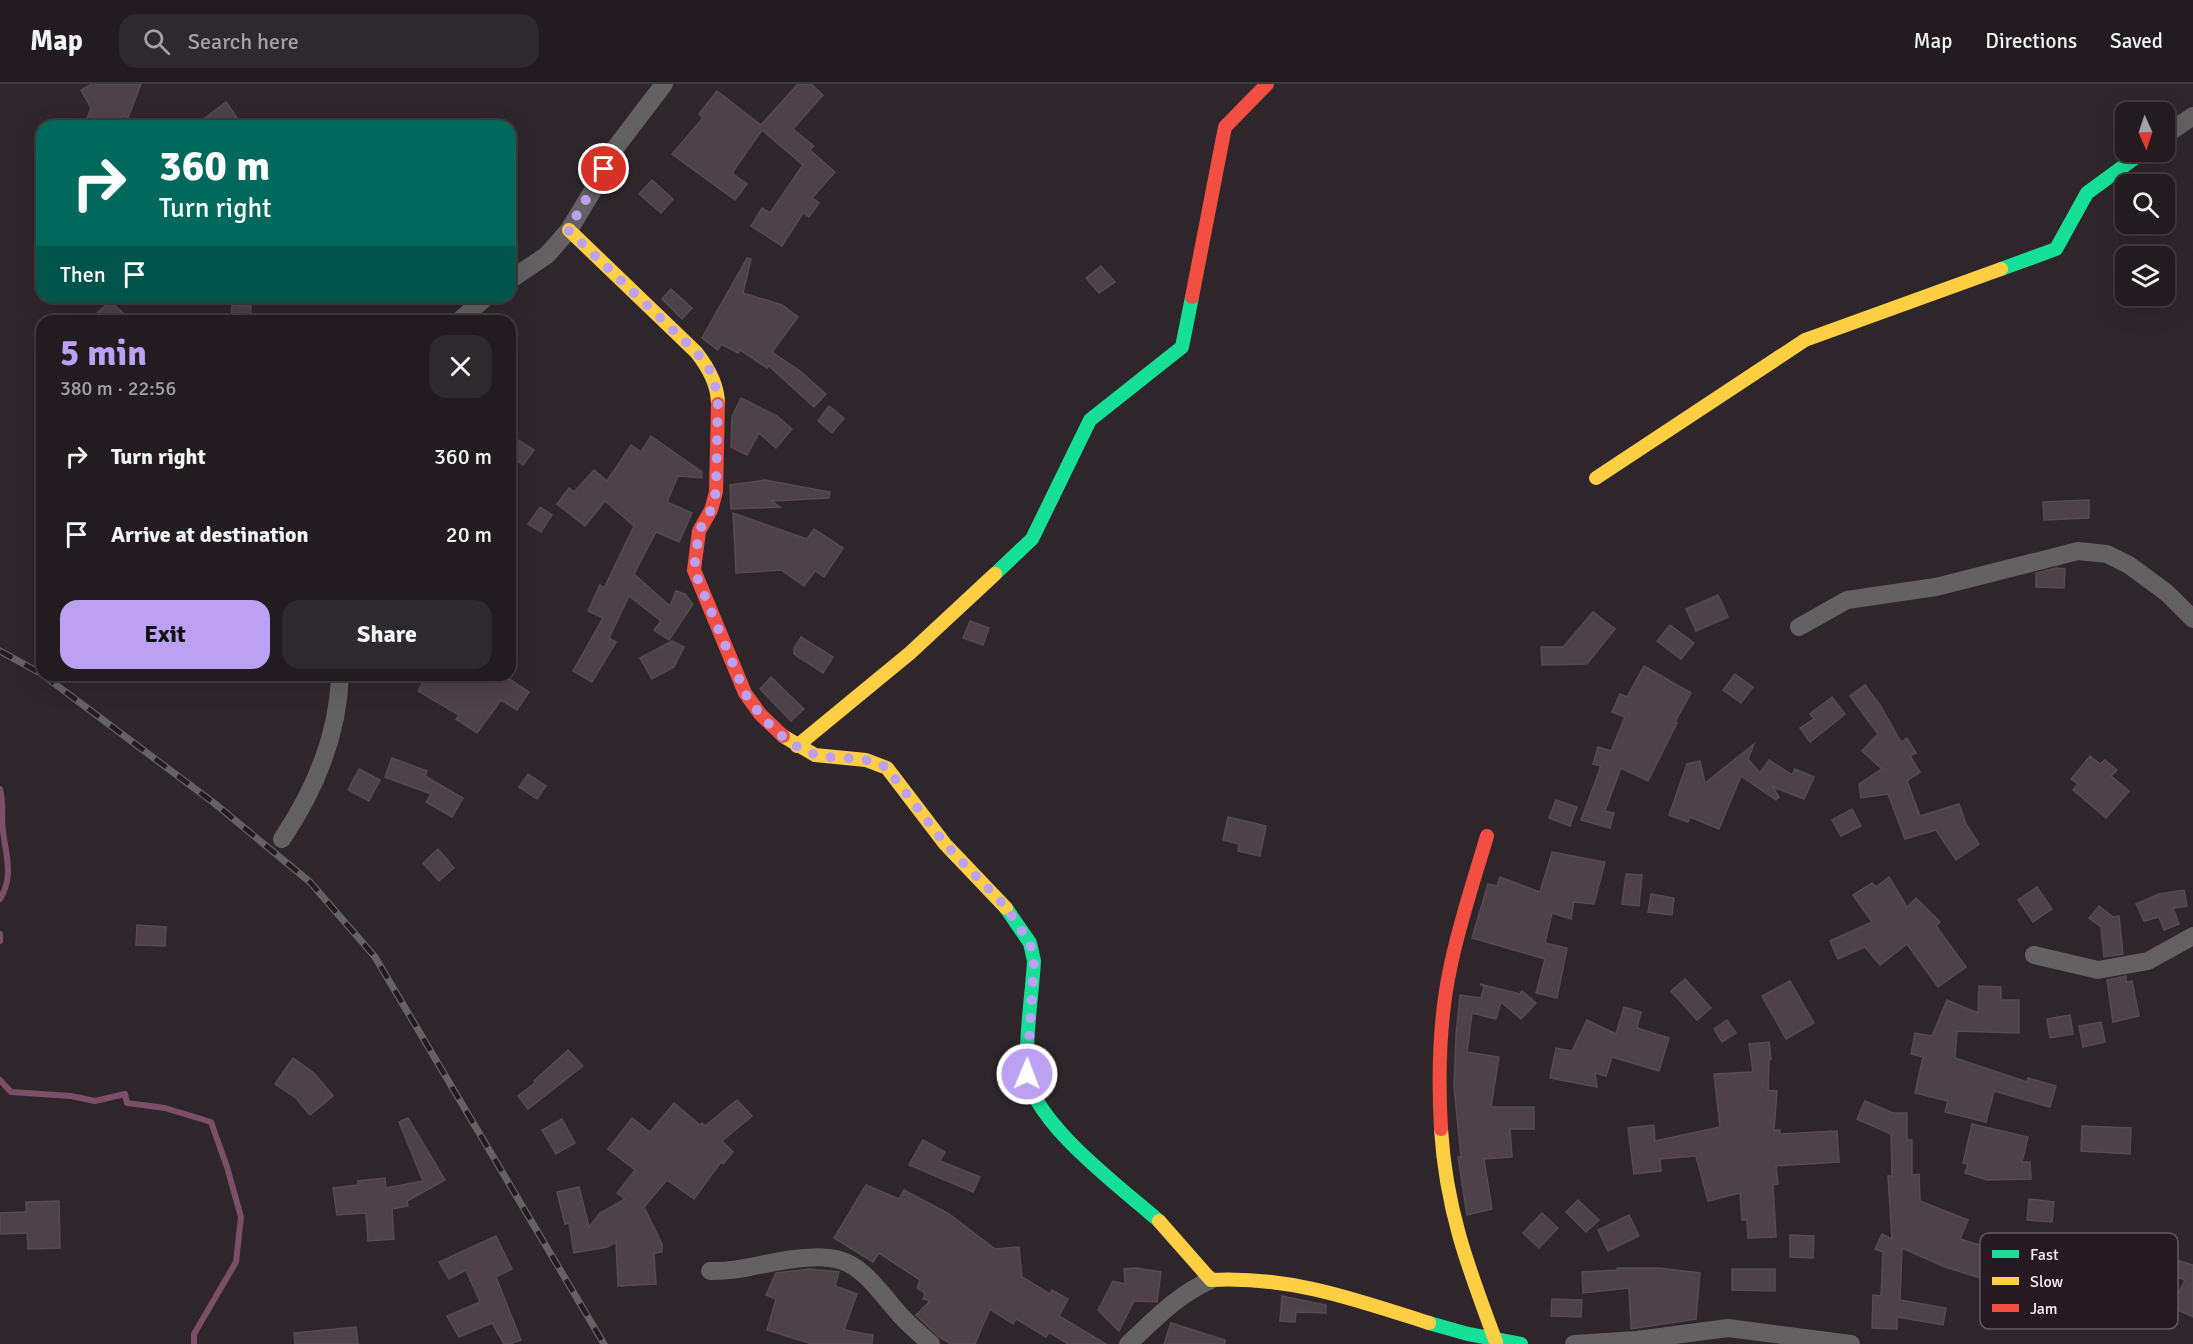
<!DOCTYPE html>
<html lang="en">
<head>
<meta charset="utf-8">
<style>
	body { margin:0; font-family:Signika,sans-serif; background:#2e292d; color:#f1f3f6; height:100vh; display:flex; flex-direction:column; font-size:22px; white-space:nowrap }
	* { box-sizing:border-box; margin:0 }
	p { font-size:20px; color:#a2a1a5 }
	.icon { flex:none; width:33px; height:33px; fill:none; stroke:currentColor; stroke-width:2; stroke-linecap:round; stroke-linejoin:round }
	.map { position:relative; flex:1; overflow:hidden }
	.panel { position:absolute; left:36px; top:231px; width:480px; height:366px; display:flex; flex-direction:column; background:#221c20; border-radius:18px; box-shadow:0 6px 24px #0002,0 0 0 2px #3f3a3e }
	.panel>* { flex:none }
	.top-card { position:absolute; left:36px; top:36px; width:480px; height:183px; border-radius:18px; box-shadow:0 6px 24px #0002,0 0 0 2px #3f3a3e; background:#00695c; color:#fff; overflow:hidden }
	.needle { width:39px; rotate:177deg }
	.controls { position:absolute; left:2115px; top:18px; display:grid; gap:12px }
	.controls a { display:grid; place-items:center; width:60px; height:60px; border-radius:12px; background:#221c20; box-shadow:0 6px 24px #0002,0 0 0 2px #3f3a3e; font-size:30px }
	.pin { position:absolute; display:grid; place-items:center; width:51px; height:51px; color:#fff; margin:-26px; border:3px solid #fff; border-radius:50%; box-shadow:0 2px 6px #0007 }
	.me { position:absolute; width:66px; margin:-33px; rotate:1deg; stroke-linejoin:round; filter:drop-shadow(0 0 4px #0008) }
	.turn { display:flex; align-items:center; gap:21px; height:126px; padding:0 24px; font-size:27px }
	.turn .icon { width:78px; height:78px; stroke-width:2.5 }
	.turn b { display:block; font-size:42px; line-height:51px }
	.then { display:flex; align-items:center; height:57px; padding:0 24px; background:#0003; gap:12px; font-size:22px }
	.round { display:grid; place-items:center; flex:none; width:63px; height:63px; border-radius:18px; background:#2e292d }
	.headline { display:flex; align-items:center; justify-content:space-between; height:102px; padding:0 24px }
	h1 { font-size:36px; font-weight:700; line-height:45px; color:#bca0f2 }
	.button { display:flex; gap:12px; margin-top:auto; padding:12px 24px }
	.button a { flex:1; height:69px; border-radius:18px; background:#bca0f2; color:#111; font-size:24px; font-weight:700; line-height:69px; text-align:center }
	.button a+a { background:#2e292d; color:#f1f3f6 }
	ul { padding:0; list-style:none }
	li { display:flex; align-items:center; gap:18px; height:78px; padding:0 24px }
	li div { flex:1 }
	li b { display:block; font-size:22px }
	li em { font-style:normal }
	header { display:flex; align-items:center; gap:36px; box-sizing:border-box; height:84px; padding:0 30px; background:#221c20; border-bottom:2px solid #3f3a3e }
	header strong { font-size:28px }
	nav { display:flex; gap:33px; margin-inline-start:auto; font-size:21px }
	.search { width:420px; height:54px; background:#2e292d; display:flex; align-items:center; gap:15px; box-sizing:border-box; padding:0 21px; border-radius:18px; color:#a2a1a5; font-size:22px }
	.map>svg:first-child { display:block }
	.lines { fill:none; stroke-linecap:round; stroke-linejoin:round }
	.stream { stroke:#7c4f69; stroke-width:6 }
	.building { fill:#4e4148; stroke:#544d50; stroke-width:1.5 }
	.street { stroke:#646162; stroke-width:18 }
	.fast { stroke:#16e098; stroke-width:14 }
	.slow { stroke:#ffcf43; stroke-width:14 }
	.jam { stroke:#f24e42; stroke-width:14 }
	.rail-casing { stroke:#656263; stroke-width:7 }
	.rail { stroke:#271921; stroke-width:4.5; stroke-dasharray:14; stroke-linecap:butt }
	.route { stroke:#bca0f2; stroke-width:10; stroke-dasharray:0 18 }
	.key { fill:#271921; stroke:#655960; stroke-width:1.5 }
	.key-label { font-size:16px; fill:#f7edf2 }
</style>
</head>
<body>
<header>
<strong>Map</strong>
<div class="search"><svg class="icon" aria-label="search" viewBox="0 0 24 24"><circle cx="10" cy="10" r="6"/><path d="M15 15l6 6"/></svg>Search here</div>
<nav><a>Map</a><a>Directions</a><a>Saved</a></nav>
</header>
<div class="map">
<svg width="2193" height="1260" viewBox="0 0 2193 1260">
	<rect width="100%" height="100%" fill="#2e262a"/>
	<g class="lines">
		<!-- stream -->
		<g class="stream">
			<path d="M0,705C4,719 1,733 3,747C6,772 14,792 0,815"/>
			<polyline points="0,850 0,857"/>
			<polyline points="0,996 11,1008 71,1012 95,1017 125,1010 127,1019 165,1024 211,1038 227,1083 241,1133 236,1178 194,1250 194,1260"/>
		</g>
	</g>
	<!-- building -->
	<g class="building">
		<polygon points="92,0 141,0 128,34 123,32 119,42 84,42 91,24 81,6"/>
		<polygon points="798,0 811,0 823,11 793,45 814,62 810,66 835,88 812,114 819,119 809,133 803,129 782,162 751,142 762,124 770,129 803,81 762,46 732,89 747,100 735,116 672,70 703,34 699,30 717,7 761,41"/>
		<polygon points="226,18 243,42 195,42 214,27"/>
		<polygon points="652,96 673,115 661,129 639,110"/>
		<polygon points="747,174 751,175 743,209 782,221 798,233 772,268 800,287 826,310 814,323 769,282 767,284 740,266 738,269 721,260 718,266 702,254"/>
		<polygon points="1101,182 1115,198 1099,209 1086,194"/>
		<polygon points="671,205 692,224 682,235 662,215"/>
		<polygon points="110,217 123,229 115,237 89,237"/>
		<polygon points="232,221 251,222 250,237 231,237"/>
		<polygon points="741,314 777,332 792,345 776,364 759,349 747,371 731,363 732,333"/>
		<polygon points="829,322 844,334 832,349 818,337"/>
		<polygon points="510,351 534,366 523,381 510,372"/>
		<polygon points="651,352 702,388 702,394 678,392 667,418 692,429 679,458 656,448 634,490 670,522 676,507 685,510 693,520 669,556 654,546 661,537 629,512 609,554 616,558 592,598 573,587 603,534 588,527 600,501 604,504 634,442 605,417 585,442 557,420 569,404 574,408 594,386 607,397 631,361 641,368"/>
		<polygon points="765,396 830,408 829,414 772,417 780,423 731,425 730,401"/>
		<polygon points="2089,416 2089,434 2044,436 2043,418"/>
		<polygon points="540,423 552,431 541,448 528,440"/>
		<polygon points="733,429 807,455 814,445 843,464 824,493 815,487 804,502 781,486 736,489"/>
		<polygon points="2056,484 2065,485 2064,504 2036,503 2036,489"/>
		<polygon points="1718,511 1728,533 1696,547 1686,525"/>
		<polygon points="1593,528 1615,545 1587,580 1542,581 1541,563 1563,563"/>
		<polygon points="970,537 989,544 983,561 963,554"/>
		<polygon points="1670,541 1694,559 1681,575 1657,557"/>
		<polygon points="801,553 833,573 823,589 794,570 794,564"/>
		<polygon points="672,557 684,563 674,583 652,595 640,574"/>
		<polygon points="1644,582 1691,609 1675,638 1677,639 1648,697 1621,684 1605,727 1614,729 1610,744 1581,736 1601,682 1593,680 1598,663 1611,667 1625,633 1612,628 1620,610 1627,613"/>
		<polygon points="1735,590 1753,603 1741,619 1723,606"/>
		<polygon points="427,591 503,591 529,608 517,626 501,616 477,649 456,635 459,631 418,607"/>
		<polygon points="771,593 804,625 791,637 760,605"/>
		<polygon points="1865,601 1880,621 1901,658 1907,654 1916,669 1910,672 1920,688 1907,697 1920,732 1959,720 1966,740 1979,760 1956,776 1936,746 1905,755 1888,710 1861,714 1859,700 1882,685 1862,667 1878,650 1850,612"/>
		<polygon points="1832,613 1845,630 1810,658 1800,644 1814,635 1810,630"/>
		<polygon points="1754,660 1748,675 1760,689 1769,676 1792,691 1795,685 1814,693 1804,715 1773,703 1779,713 1776,716 1741,692 1719,745 1690,733 1688,738 1669,731 1687,680 1700,677 1705,699"/>
		<polygon points="2090,672 2100,680 2105,676 2117,686 2111,692 2129,707 2106,734 2073,706 2078,700 2071,695"/>
		<polygon points="392,674 427,687 425,692 463,714 452,733 426,718 431,710 385,693"/>
		<polygon points="359,685 380,696 369,717 348,706"/>
		<polygon points="528,690 546,702 537,715 519,703"/>
		<polygon points="1556,716 1577,723 1570,742 1549,734"/>
		<polygon points="1852,725 1861,742 1841,752 1832,736"/>
		<polygon points="1228,733 1266,742 1260,772 1238,767 1239,760 1223,756"/>
		<polygon points="438,765 454,784 439,797 423,779"/>
		<polygon points="1552,768 1605,778 1594,820 1574,818 1571,835 1552,829 1545,859 1567,864 1557,914 1536,909 1545,875 1472,854 1488,800 1497,802 1500,793 1540,808"/>
		<polygon points="1626,790 1642,791 1639,822 1622,820"/>
		<polygon points="1889,793 1907,823 1916,814 1940,838 1936,842 1966,883 1938,903 1907,860 1880,881 1865,863 1838,875 1830,857 1872,838 1853,811 1872,799 1876,803"/>
		<polygon points="2037,803 2052,825 2033,838 2018,816"/>
		<polygon points="2184,806 2187,822 2173,824 2179,840 2164,846 2159,833 2144,837 2136,820 2159,810"/>
		<polygon points="1651,810 1674,814 1672,831 1648,828"/>
		<polygon points="2099,822 2113,833 2119,832 2123,870 2104,873 2101,843 2089,834"/>
		<polygon points="137,841 166,843 165,862 136,861"/>
		<polygon points="2126,892 2126,898 2132,897 2139,932 2113,938 2107,896"/>
		<polygon points="1685,895 1711,924 1697,936 1671,907"/>
		<polygon points="1790,897 1814,939 1786,955 1762,912"/>
		<polygon points="1480,900 1520,910 1522,907 1536,919 1521,935 1501,918 1496,935 1472,929 1467,968 1499,973 1491,1023 1534,1023 1534,1045 1510,1045 1512,1073 1484,1075 1492,1125 1467,1131 1458,1073 1461,1073 1454,1002 1456,952 1460,911 1481,914 1484,903"/>
		<polygon points="1979,902 2001,903 2001,916 2019,916 2019,949 1957,947 1955,974 2027,998 2028,994 2056,1002 2050,1023 1994,1007 1986,1038 1945,1028 1948,1017 1915,1009 1923,973 1911,970 1915,949 1932,952 1947,916 1978,929"/>
		<polygon points="1624,923 1641,928 1637,944 1669,954 1659,987 1612,973 1606,992 1595,989 1597,1003 1550,994 1556,964 1572,967 1587,936 1616,950"/>
		<polygon points="2070,931 2073,950 2050,954 2047,935"/>
		<polygon points="1727,936 1736,949 1722,958 1714,945"/>
		<polygon points="2101,938 2105,958 2083,963 2079,942"/>
		<polygon points="1769,958 1771,975 1769,976 1768,1006 1777,1007 1774,1046 1780,1046 1780,1050 1837,1047 1839,1078 1776,1082 1778,1100 1773,1101 1776,1153 1748,1154 1747,1136 1742,1136 1740,1109 1708,1117 1696,1072 1660,1075 1661,1087 1634,1090 1628,1044 1654,1041 1655,1057 1720,1043 1714,990 1753,988 1749,960"/>
		<polygon points="568,966 583,982 528,1025 518,1012 535,999 534,997"/>
		<polygon points="293,974 314,989 333,1012 310,1031 296,1014 275,1000"/>
		<polygon points="737,1016 752,1032 722,1057 733,1068 723,1080 721,1078 694,1115 667,1096 644,1123 662,1160 662,1168 654,1169 656,1200 618,1202 616,1158 607,1163 574,1169 569,1139 565,1140 557,1108 579,1103 589,1143 600,1129 625,1115 617,1109 635,1086 608,1065 632,1034 650,1048 674,1019 700,1041 702,1039 705,1042"/>
		<polygon points="1865,1017 1893,1029 1907,1029 1907,1056 1912,1056 1912,1091 1919,1090 1920,1117 1968,1136 1960,1155 2018,1173 2020,1170 2056,1184 2045,1212 1989,1190 1987,1196 1945,1183 1902,1164 1900,1216 1946,1224 1943,1241 1897,1233 1897,1245 1872,1244 1873,1211 1881,1212 1883,1168 1875,1165 1882,1150 1892,1155 1888,1092 1892,1092 1891,1050 1857,1035"/>
		<polygon points="408,1034 445,1096 407,1117 408,1122 392,1125 394,1155 368,1157 366,1129 337,1131 333,1104 358,1101 358,1097 385,1094 386,1104 423,1097 399,1038"/>
		<polygon points="562,1035 575,1059 556,1070 542,1046"/>
		<polygon points="1972,1040 2028,1053 2022,1078 2030,1078 2031,1095 1987,1096 1965,1089 1968,1080 1963,1079"/>
		<polygon points="2082,1042 2131,1044 2130,1070 2081,1067"/>
		<polygon points="923,1056 945,1068 940,1077 980,1093 973,1108 909,1081"/>
		<polygon points="866,1101 899,1115 904,1106 949,1130 995,1165 1019,1163 1022,1193 1050,1210 1052,1206 1068,1215 1059,1232 1106,1260 1068,1260 1049,1248 1046,1253 1016,1235 1013,1240 990,1225 975,1260 951,1260 939,1253 916,1231 930,1217 923,1215 925,1209 917,1204 920,1196 879,1169 873,1178 834,1154"/>
		<polygon points="2029,1115 2054,1118 2052,1138 2027,1136"/>
		<polygon points="1578,1116 1599,1136 1586,1148 1566,1128"/>
		<polygon points="59,1117 60,1164 28,1165 27,1149 0,1150 0,1129 26,1128 26,1118"/>
		<polygon points="1542,1129 1558,1144 1539,1164 1523,1149"/>
		<polygon points="1629,1131 1639,1152 1608,1167 1598,1146"/>
		<polygon points="1790,1151 1814,1152 1813,1174 1790,1173"/>
		<polygon points="496,1152 512,1185 496,1193 521,1256 510,1260 504,1260 492,1239 459,1253 447,1232 480,1218 466,1186 449,1195 439,1178"/>
		<polygon points="2137,1164 2193,1181 2193,1233 2171,1223 2185,1196 2132,1178"/>
		<polygon points="1136,1184 1161,1188 1157,1218 1134,1217 1119,1247 1098,1226 1113,1197 1125,1200 1124,1185"/>
		<polygon points="1617,1184 1660,1184 1700,1189 1696,1235 1631,1245 1629,1204 1583,1209 1582,1188 1618,1186"/>
		<polygon points="809,1185 839,1188 835,1202 857,1210 844,1246 873,1251 872,1260 812,1260 767,1246 776,1215 766,1211 776,1189"/>
		<polygon points="1732,1185 1775,1185 1775,1207 1732,1206"/>
		<polygon points="1282,1212 1326,1221 1326,1229 1296,1228 1295,1238 1280,1237"/>
		<polygon points="1552,1215 1582,1216 1581,1233 1551,1232"/>
		<polygon points="1171,1239 1225,1256 1225,1260 1164,1260"/>
		<polygon points="356,1243 358,1260 295,1260 294,1249"/>
	</g>
	<g class="lines">
		<!-- street -->
		<g class="street">
			<polyline points="2164,52 2193,32"/>
			<polyline points="510,196 547,171 569,146 595,103 613,67 664,0"/>
			<polyline points="459,237 486,213"/>
			<polyline points="1799,543 1847,516 1936,503 2078,467 2107,470 2129,481 2167,509 2193,535"/>
			<path d="M282,755C315,706 338,651 340,591"/>
			<polyline points="2034,871 2098,886 2148,877 2193,852"/>
			<path d="M710,1187C737,1188 760,1180 787,1176C849,1167 857,1180 895,1225C905,1238 919,1249 931,1260"/>
			<path d="M1128,1260C1154,1236 1178,1210 1211,1196"/>
			<polyline points="1574,1260 1637,1256 1728,1244 1851,1260"/>
		</g>
		<!-- fast -->
		<g class="fast">
			<polyline points="2001,185 2056,165 2087,109 2143,68"/>
			<polyline points="995,490 1032,455 1090,336 1182,263 1192,213"/>
			<path d="M1006,824L1030,859L1034,877C1032,913 1025,952 1027,988C1030,1037 1124,1106 1159,1137"/>
			<polyline points="1429,1239 1468,1250 1521,1260"/>
		</g>
		<!-- slow -->
		<g class="slow">
			<path d="M569,146L696,268C708,283 718,300 718,320"/>
			<polyline points="1596,394 1805,256 2001,185"/>
			<polyline points="783,652 815,671 866,676 887,684 945,760 1006,824"/>
			<polyline points="797,662 910,569 995,490"/>
			<path d="M1441,1045C1446,1126 1468,1183 1496,1258"/>
			<path d="M1159,1137L1211,1196C1291,1192 1354,1215 1429,1239"/>
		</g>
		<!-- jam -->
		<g class="jam">
			<polyline points="1192,213 1225,43 1267,0"/>
			<polyline points="718,320 716,408 711,426 699,447 694,486 745,609 760,630 783,652"/>
			<path d="M1441,1045C1438,992 1439,937 1450,885C1459,840 1474,796 1487,752"/>
		</g>
		<!-- rail casing -->
		<g class="rail-casing">
			<g id="rail">
				<polyline points="0,567 42,590"/>
				<polyline points="43,591 214,719 310,798 375,873 604,1260"/>
			</g>
		</g>
		<!-- rail -->
		<use href="#rail" class="rail"/>
	</g>
	<g class="lines">
		<!-- route -->
		<path class="route" d="M604,85L568,146L696,268L709,284L718,311L716,408L711,426L699,447L694,486L745,609C762,637 794,670 828,673C847,675 871,673 887,684L945,760L1005,822L1030,859L1034,877L1027,990"/>
	</g>
	<!-- legend -->
	<rect x="1980" y="1149" width="198" height="96" rx="9" class="key"/>
	<rect x="1992" y="1166" width="27" height="8" fill="#16e098"/>
	<rect x="1992" y="1193" width="27" height="8" fill="#ffcf43"/>
	<rect x="1992" y="1220" width="27" height="8" fill="#f24e42"/>
	<g class="key-label">
		<text x="2030" y="1176">Fast</text>
		<text x="2030" y="1203">Slow</text>
		<text x="2030" y="1230">Jam</text>
	</g>
</svg>
<div class="controls">
<a><svg class="needle" viewBox="-14 -14 28 28"><path d="M0-13l5 13h-10z" fill="#e53935"/><path d="M0 13l5-13h-10z" fill="#a2a1a5"/></svg></a>
<a><svg class="icon" aria-label="search" viewBox="0 0 24 24"><circle cx="10" cy="10" r="6"/><path d="M15 15l6 6"/></svg></a>
<a><svg class="icon" aria-label="layers" viewBox="0 0 24 24"><path d="M12 4l9 5-9 5-9-5zM3 14l9 5 9-5"/></svg></a>
</div>
<div class="pin" style="left:604px;top:85px;background:#d93025"><svg class="icon" aria-label="arrive" viewBox="0 0 24 24"><path d="M6 21V4h12l-3 4 3 4H6"/></svg></div>
<svg class="me" style="left:1027px;top:990px" viewBox="-20 -20 40 40"><circle r="17" fill="#bca0f2" stroke="#fff" stroke-width="3"/><path d="M0-11L8 9 0 5-8 9z" fill="#fff"/></svg>
<div class="top-card">
<div class="turn"><svg class="icon" aria-label="right" viewBox="0 0 24 24"><path d="M7 20v-9h11M14 6l5 5-5 5"/></svg><div><b>360 m</b>Turn right</div></div>
<div class="then">Then<svg class="icon" aria-label="arrive" viewBox="0 0 24 24"><path d="M6 21V4h12l-3 4 3 4H6"/></svg></div>
</div>
<section class="panel">
<div class="headline"><div><h1>5 min</h1><p>380 m · 22:56</p></div><a class="round"><svg class="icon" aria-label="close" viewBox="0 0 24 24"><path d="M6 6l12 12M18 6L6 18"/></svg></a></div>
<ul>
<li><svg class="icon" aria-label="right" viewBox="0 0 24 24"><path d="M7 20v-9h11M14 6l5 5-5 5"/></svg><div><b>Turn right</b></div><em>360 m</em></li>
<li><svg class="icon" aria-label="arrive" viewBox="0 0 24 24"><path d="M6 21V4h12l-3 4 3 4H6"/></svg><div><b>Arrive at destination</b></div><em>20 m</em></li>
</ul>
<div class="button"><a>Exit</a><a>Share</a></div>
</section>
</div>
</body>
</html>
